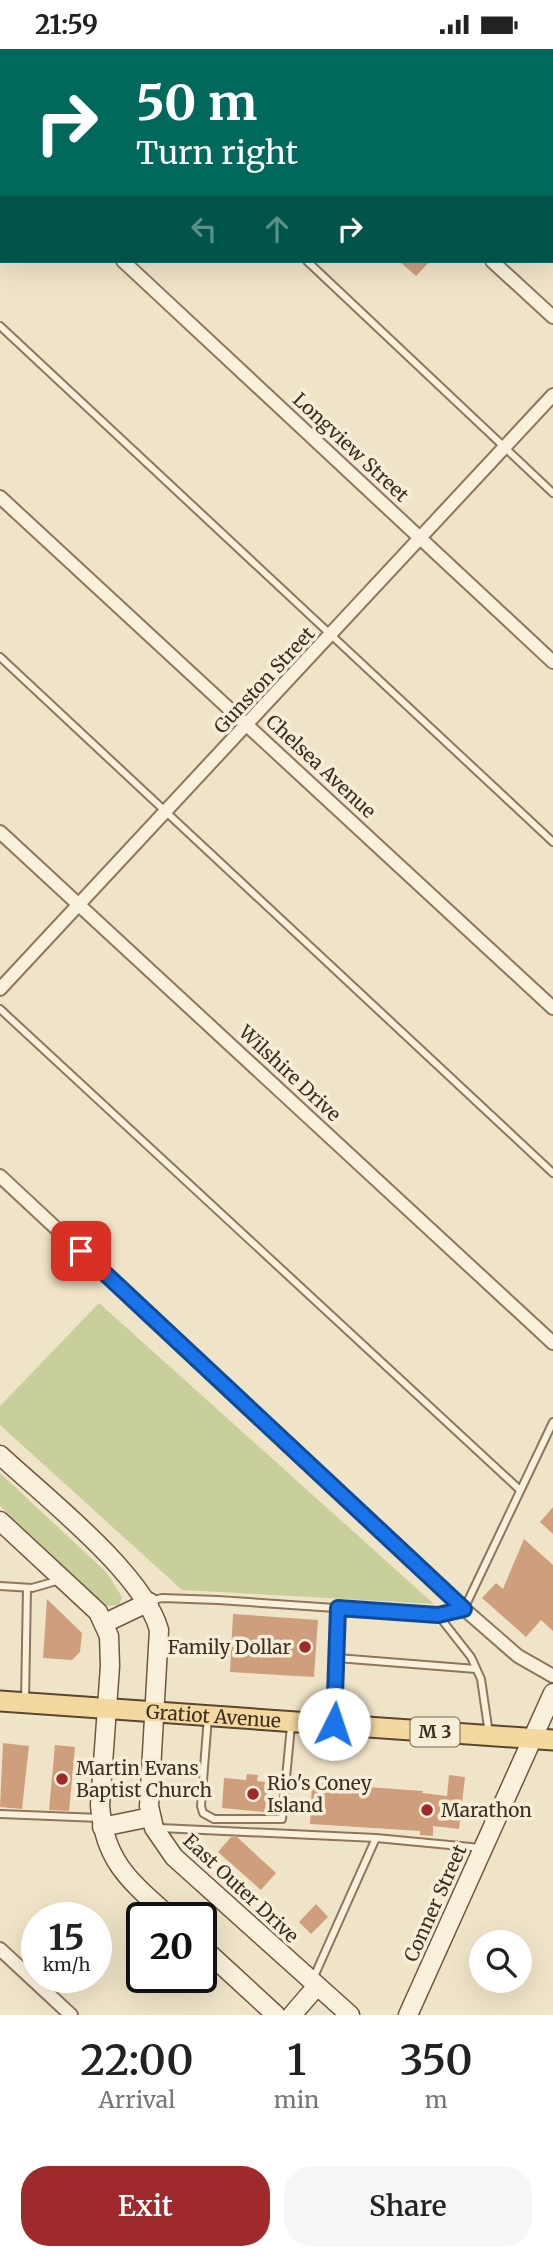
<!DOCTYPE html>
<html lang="en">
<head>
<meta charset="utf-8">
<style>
	body { margin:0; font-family:Merriweather,serif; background:#f6f6f6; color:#222; height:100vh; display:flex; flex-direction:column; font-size:26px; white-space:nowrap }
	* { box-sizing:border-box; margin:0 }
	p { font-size:23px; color:#767676 }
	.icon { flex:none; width:38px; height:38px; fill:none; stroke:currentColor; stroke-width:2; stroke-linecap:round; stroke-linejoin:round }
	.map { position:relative; height:1966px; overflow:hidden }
	.details { display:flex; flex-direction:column; background:#fff; flex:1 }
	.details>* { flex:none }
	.top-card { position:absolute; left:0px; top:0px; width:553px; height:214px; box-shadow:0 7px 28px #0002; background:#00695c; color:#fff; overflow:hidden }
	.tools { position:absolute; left:469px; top:1881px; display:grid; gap:14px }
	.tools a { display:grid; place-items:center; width:63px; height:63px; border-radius:50%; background:#fff; box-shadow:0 7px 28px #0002; font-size:35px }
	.speed { position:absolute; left:21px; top:1853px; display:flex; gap:14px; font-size:35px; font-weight:700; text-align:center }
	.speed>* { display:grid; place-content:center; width:91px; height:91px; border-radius:50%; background:#fff; box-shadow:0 7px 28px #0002; line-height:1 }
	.speed small { font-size:18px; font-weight:400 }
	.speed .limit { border:4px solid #111; border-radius:10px; background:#fff; color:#111 }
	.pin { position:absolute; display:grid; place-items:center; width:60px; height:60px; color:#fff; margin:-30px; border-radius:14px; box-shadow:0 4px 10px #0006 }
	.me { position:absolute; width:77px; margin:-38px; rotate:4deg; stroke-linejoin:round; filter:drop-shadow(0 0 5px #0008) }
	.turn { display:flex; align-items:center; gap:24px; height:147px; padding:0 21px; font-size:32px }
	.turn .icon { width:91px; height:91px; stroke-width:2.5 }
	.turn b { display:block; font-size:49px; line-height:60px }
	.lanes { display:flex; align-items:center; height:66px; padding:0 21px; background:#0003; justify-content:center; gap:35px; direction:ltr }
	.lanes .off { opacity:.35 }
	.eta { display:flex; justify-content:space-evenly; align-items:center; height:119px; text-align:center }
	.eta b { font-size:42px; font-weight:600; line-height:49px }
	.button { display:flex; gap:14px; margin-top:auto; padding:14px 21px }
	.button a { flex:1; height:80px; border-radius:28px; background:#9e2a2b; color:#fff; font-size:28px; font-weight:600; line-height:80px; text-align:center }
	.button a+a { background:#f6f6f6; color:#222 }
	.status { display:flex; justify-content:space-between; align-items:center; height:49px; padding:0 35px; background:#fff; direction:ltr }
	.status svg { height:19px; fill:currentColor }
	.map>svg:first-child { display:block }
	.grass { fill:#c9cf9b }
	.building { fill:#cf9f7d }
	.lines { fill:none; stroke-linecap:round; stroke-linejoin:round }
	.lane-casing { stroke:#8d765c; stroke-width:10 }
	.street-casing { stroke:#8d765c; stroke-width:16 }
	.secondary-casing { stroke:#6f573f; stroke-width:21 }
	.primary-casing { stroke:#5b4430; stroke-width:23 }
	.lane { stroke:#faf1dc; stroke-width:6 }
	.street { stroke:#faf1dc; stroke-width:12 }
	.secondary { stroke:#faf1dc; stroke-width:18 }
	.primary { stroke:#f3d9a0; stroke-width:19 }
	.route-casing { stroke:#114b97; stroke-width:18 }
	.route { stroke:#1a73e8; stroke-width:12 }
	.poi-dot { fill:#9e2a2b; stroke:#f7eed8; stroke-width:2.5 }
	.labels { text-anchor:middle; stroke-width:7; stroke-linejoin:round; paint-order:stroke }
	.shield { fill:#f7eed8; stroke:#756857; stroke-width:2 }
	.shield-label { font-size:18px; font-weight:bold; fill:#3d2e20 }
	.street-label { font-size:19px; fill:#3d2e20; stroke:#f7eed8 }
	.poi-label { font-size:19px; fill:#3d2e20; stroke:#f7eed8; text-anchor:start }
</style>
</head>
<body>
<div class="status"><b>21:59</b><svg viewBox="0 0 49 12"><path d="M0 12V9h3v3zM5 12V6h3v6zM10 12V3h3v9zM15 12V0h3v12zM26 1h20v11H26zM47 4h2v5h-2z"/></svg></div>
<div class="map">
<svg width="553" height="1966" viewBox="0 0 553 1966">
	<rect width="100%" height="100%" fill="#f0e4c8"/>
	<!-- grass -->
	<g class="grass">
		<polygon points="99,1254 434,1555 182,1541 0,1376 0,1357"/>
		<polygon points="0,1424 107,1524 122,1548 119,1556 108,1557 94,1546 0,1457"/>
	</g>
	<!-- building -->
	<g class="building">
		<polygon points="399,212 430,212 416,227"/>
		<polygon points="553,1458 553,1485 540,1473"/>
		<polygon points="524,1490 553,1516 553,1582 541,1571 526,1588 482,1549 496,1534 503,1540"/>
		<polygon points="47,1550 82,1584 80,1603 72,1611 43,1609"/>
		<polygon points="233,1565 318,1571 314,1628 230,1623"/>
		<polygon points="3,1694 29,1697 22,1760 0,1758"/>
		<polygon points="55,1696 75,1698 69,1762 49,1761"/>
		<polygon points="247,1725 258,1726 257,1732 265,1733 264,1738 267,1738 265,1763 222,1759 224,1729 246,1731"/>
		<polygon points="449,1726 465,1728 459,1780 433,1777 433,1787 420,1786 420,1782 310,1775 312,1734 423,1742 422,1744 447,1747"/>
		<polygon points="231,1788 237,1788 276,1824 261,1841 218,1803"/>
		<polygon points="316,1855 328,1868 311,1885 299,1873"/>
	</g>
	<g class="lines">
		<!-- lane casing -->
		<g class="lane-casing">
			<g id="lane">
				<polyline points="84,0 86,2"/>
				<polyline points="442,0 444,2"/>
				<polyline points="551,102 553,104"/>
				<polyline points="307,212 553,444"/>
				<polyline points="0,277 553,793"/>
				<polyline points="0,608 553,1124"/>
				<polyline points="0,960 520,1441"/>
				<polyline points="0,1537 32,1539 60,1531"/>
				<polyline points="149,1552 162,1549 218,1551 438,1566 464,1560 553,1373"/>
				<polyline points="438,1566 471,1608 481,1630 489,1685"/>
				<polyline points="337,1609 476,1620"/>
				<polyline points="25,1652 27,1539"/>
				<polyline points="208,1668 201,1757 203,1764 214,1770 282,1770 291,1677"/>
				<polyline points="335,1673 338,1559"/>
				<polyline points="0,1765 100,1769"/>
				<polyline points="160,1779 376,1789 481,1799"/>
				<polyline points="313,1930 376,1789"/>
			</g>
		</g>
		<!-- street casing -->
		<g class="street-casing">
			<g id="street">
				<polyline points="264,0 266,2"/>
				<polyline points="64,2 66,0"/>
				<polyline points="0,70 2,68"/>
				<polyline points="0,97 2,99"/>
				<polyline points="123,212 553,613"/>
				<polyline points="492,212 553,268"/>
				<polyline points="0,448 553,959"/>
				<polyline points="0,783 553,1294"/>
				<polyline points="0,940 553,346"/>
				<polyline points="0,1127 464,1560 518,1607 553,1627"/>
				<polyline points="0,1900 71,1966"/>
			</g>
		</g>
		<!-- secondary casing -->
		<g class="secondary-casing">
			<g id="secondary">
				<path d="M0,1406C44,1447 144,1525 159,1581L149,1757L154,1779L174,1808L350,1966"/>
				<path d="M0,1472L98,1563L109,1587L110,1617L100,1756C104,1813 131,1833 171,1869"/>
				<polyline points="105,1574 149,1553"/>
				<polyline points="102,1778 151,1768"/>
				<polyline points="201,1897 276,1966"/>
				<polyline points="292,1966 317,1937"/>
				<polyline points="408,1966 553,1644"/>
			</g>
		</g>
		<!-- primary casing -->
		<g class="primary-casing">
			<g id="primary">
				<path id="s1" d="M0,1652L553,1691"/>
			</g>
		</g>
		<!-- lane -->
		<use href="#lane" class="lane"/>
		<!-- street -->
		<use href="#street" class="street"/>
		<!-- secondary -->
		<use href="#secondary" class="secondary"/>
		<!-- primary -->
		<use href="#primary" class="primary"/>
	</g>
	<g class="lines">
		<!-- route casing -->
		<g class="route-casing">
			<polyline id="route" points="81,1202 464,1560 438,1566 338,1559 334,1675"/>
		</g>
		<!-- route -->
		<use href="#route" class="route"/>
	</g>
	<!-- markers -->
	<g class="poi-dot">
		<circle cx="305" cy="1598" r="7"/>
		<circle cx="62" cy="1730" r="7"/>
		<circle cx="253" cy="1745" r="7"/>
		<circle cx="427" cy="1761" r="7"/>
	</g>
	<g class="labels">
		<!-- shield labels -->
		<rect class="shield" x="410.5" y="1668.5" width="49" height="29" rx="5"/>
		<g class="shield-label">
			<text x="435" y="1689">M 3</text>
		</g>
		<!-- street labels -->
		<g class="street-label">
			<text transform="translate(351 398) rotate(43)" y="7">Longview Street</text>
			<text transform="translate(264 631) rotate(-47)" y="7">Gunston Street</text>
			<text transform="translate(321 717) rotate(43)" y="7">Chelsea Avenue</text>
			<text transform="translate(290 1024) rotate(43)" y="7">Wilshire Drive</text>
			<text dy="7" stroke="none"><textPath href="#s1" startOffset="214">Gratiot Avenue</textPath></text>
			<text transform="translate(241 1839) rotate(43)" y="7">East Outer Drive</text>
			<text transform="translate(435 1854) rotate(-66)" y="7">Conner Street</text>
		</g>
		<!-- poi labels -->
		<g class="poi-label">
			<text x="291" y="1605" text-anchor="end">Family Dollar</text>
			<text x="76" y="1726">Martin Evans<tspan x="76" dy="22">Baptist Church</tspan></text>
			<text x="267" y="1741">Rio's Coney<tspan x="267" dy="22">Island</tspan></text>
			<text x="441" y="1768">Marathon</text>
		</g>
	</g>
</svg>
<div class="tools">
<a><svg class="icon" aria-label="search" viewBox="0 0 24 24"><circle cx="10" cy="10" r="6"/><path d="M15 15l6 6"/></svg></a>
</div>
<div class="speed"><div>15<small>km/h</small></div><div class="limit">20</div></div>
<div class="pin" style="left:81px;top:1202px;background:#d93025"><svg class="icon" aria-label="arrive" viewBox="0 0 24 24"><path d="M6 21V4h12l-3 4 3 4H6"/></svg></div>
<svg class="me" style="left:334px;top:1675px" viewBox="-20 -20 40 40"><circle r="19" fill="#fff"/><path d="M0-13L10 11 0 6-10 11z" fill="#1a73e8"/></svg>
<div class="top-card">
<div class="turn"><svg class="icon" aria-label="right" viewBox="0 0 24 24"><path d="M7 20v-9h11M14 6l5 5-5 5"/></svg><div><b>50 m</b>Turn right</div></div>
<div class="lanes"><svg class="icon off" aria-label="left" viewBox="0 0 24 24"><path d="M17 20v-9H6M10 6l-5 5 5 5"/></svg><svg class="icon off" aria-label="ahead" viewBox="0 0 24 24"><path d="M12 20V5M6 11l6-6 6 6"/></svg><svg class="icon" aria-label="right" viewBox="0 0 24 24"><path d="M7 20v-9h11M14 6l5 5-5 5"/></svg></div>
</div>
</div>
<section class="details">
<div class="eta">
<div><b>22:00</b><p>Arrival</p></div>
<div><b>1</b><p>min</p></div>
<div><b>350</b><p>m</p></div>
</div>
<div class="button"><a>Exit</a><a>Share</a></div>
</section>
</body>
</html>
